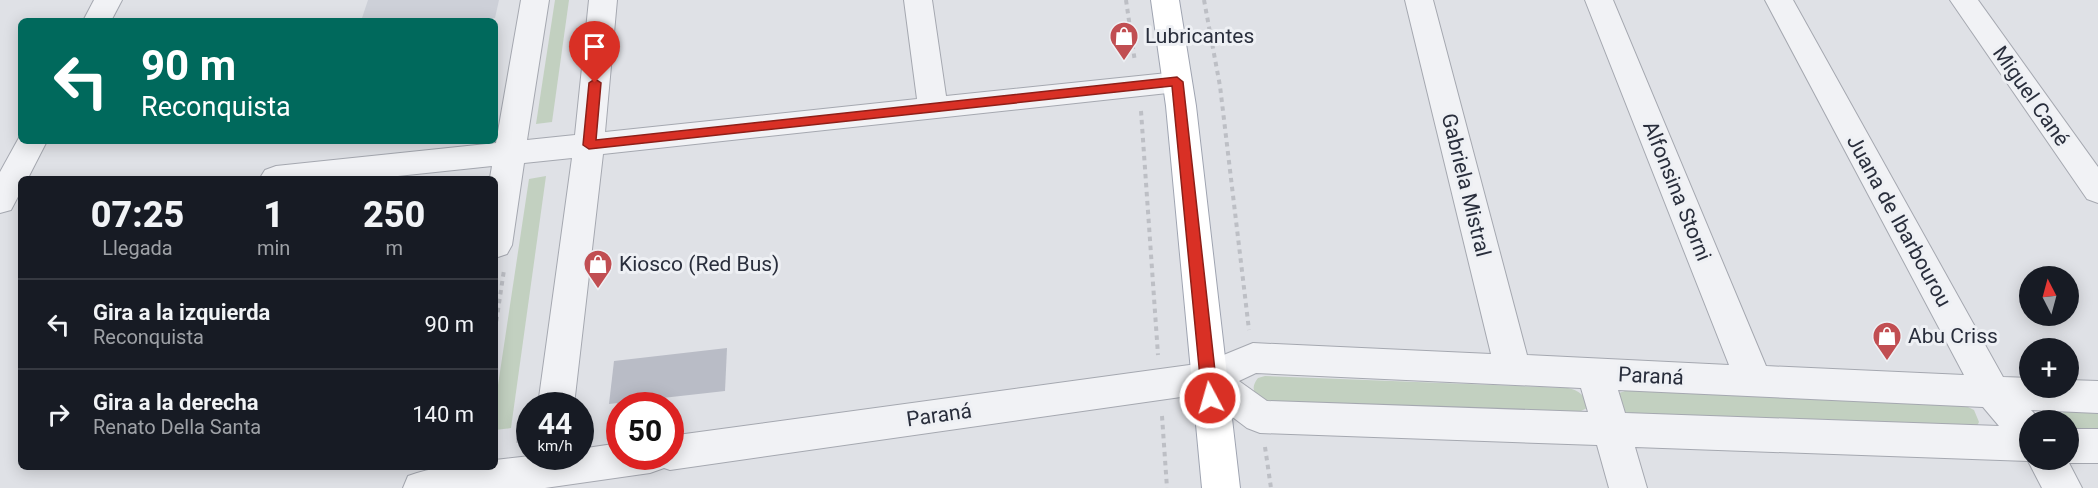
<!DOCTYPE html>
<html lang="es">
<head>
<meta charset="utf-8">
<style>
	body { margin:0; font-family:Roboto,sans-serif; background:#20242c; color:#f1f3f6; height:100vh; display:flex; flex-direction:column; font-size:22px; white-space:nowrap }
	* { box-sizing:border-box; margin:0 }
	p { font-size:20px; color:#9ea1a6 }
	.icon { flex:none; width:33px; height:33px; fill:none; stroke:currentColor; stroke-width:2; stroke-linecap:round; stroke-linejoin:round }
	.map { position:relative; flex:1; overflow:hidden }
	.side { position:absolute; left:18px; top:176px; width:480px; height:294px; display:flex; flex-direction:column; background:#171b24; border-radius:9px; box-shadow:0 3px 15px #0003 }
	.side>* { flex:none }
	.hud { position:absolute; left:18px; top:18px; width:480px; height:126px; border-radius:9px; box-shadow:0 3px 15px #0003; background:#00695c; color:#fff; overflow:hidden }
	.needle { width:39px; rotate:354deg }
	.controls { position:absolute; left:2019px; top:266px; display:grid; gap:12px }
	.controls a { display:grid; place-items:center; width:60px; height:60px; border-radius:50%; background:#171b24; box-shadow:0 3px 15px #0003; font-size:30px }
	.speed { position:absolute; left:516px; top:392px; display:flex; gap:12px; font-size:30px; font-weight:700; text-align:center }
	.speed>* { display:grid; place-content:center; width:78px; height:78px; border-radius:50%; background:#171b24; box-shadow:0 3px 15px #0003; line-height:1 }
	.speed small { font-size:15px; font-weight:400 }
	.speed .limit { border:9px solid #d22; background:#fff; color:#111 }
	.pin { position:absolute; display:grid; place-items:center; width:51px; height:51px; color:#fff; margin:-62px -26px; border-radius:50% 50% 50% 0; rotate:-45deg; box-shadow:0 0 6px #0007 }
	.pin .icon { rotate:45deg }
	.me { position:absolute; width:66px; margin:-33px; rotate:354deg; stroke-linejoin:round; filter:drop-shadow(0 0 4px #0008) }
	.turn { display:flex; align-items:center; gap:21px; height:126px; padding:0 24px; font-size:27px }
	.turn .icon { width:78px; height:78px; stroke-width:2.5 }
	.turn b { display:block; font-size:42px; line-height:51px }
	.eta { display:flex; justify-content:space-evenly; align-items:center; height:102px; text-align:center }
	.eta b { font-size:36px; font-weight:800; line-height:42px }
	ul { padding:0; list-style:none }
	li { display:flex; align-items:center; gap:18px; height:90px; padding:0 24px; border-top:2px solid #363941 }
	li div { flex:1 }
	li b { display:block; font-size:22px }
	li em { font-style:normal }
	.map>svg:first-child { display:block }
	.built { fill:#cdd0d8 }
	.green { fill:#c2d0c0 }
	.building { fill:#b9bcc6 }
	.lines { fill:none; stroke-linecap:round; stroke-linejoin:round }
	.minor-casing { stroke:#a5a8b0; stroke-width:2 }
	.major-casing { stroke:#9fa4b1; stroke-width:2 }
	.path { stroke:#bdbfc5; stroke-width:4; stroke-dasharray:4.5 4.5; stroke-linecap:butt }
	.minor { fill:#f1f2f5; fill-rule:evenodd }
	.major { fill:#fff; fill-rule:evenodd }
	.route { fill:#d93025; stroke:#8d1f18; stroke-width:1.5 }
	.labels { text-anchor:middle; stroke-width:6; stroke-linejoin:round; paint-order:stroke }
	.poi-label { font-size:21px; fill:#292e3c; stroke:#eef0f4; text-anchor:start }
	.street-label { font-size:21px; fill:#292e3c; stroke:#eef0f4 }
</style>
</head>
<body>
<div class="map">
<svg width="2098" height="488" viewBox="0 0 2098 488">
	<rect width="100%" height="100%" fill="#dfe1e6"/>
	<!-- built -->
	<polygon class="built" points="368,0 499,0 495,18 466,21 361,21"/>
	<!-- green -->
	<g class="green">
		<polygon points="555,0 569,0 552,122 536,124"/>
		<polygon points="546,176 511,428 495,430 495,405 529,179"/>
		<path d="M1265,376L1568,388C1578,390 1587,396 1587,408L1577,413L1267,402C1257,396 1248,391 1258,378Z"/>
		<polygon points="1628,390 1964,405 1974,410 1979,422 1977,426 1627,413 1622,411 1619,393"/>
		<polygon points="2066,409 2098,410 2098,432 2074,429 2069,425 2068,420 2064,420 2062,414"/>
	</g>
	<!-- building -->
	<polygon class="building" points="727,348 725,391 609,404 614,361"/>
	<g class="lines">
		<!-- minor casing -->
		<g class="minor-casing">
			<g id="minor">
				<polygon points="94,0 122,0 111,21 83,21"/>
				<polygon points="521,0 549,0 527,140 575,135 589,0 617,0 605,132 917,99 904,0 932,0 946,96 1177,72 1187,75 1192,82 1187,89 1177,92 603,154 574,405 538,405 572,158 524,163 512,245 507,254 495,258 495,178 490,178 492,166 379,178 260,178 265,170 276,166 496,143"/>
				<path d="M1405,0H1433L1527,355L1729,365L1585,0H1613L1766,366L1964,375L1765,0H1793L2003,377L2030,378V387H2068V380L2098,381V413L2031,410L2040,420H2030V459H2068V429H2098V463H2069L2082,488H2042L2028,461L1635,447L1647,488H1609L1597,445L1260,433L1247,428L1202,394L670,470L664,468L650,473L545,488H403L408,476C436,465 465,466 495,466V460L530,456H580V449L620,443V456H670V436L1204,363L1253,343L1491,354ZM1256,373L1581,388L1588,412L1267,401L1239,381ZM1618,390L1983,407L1999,426L1625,413Z"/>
				<polygon points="1950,0 1978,0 2098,167 2098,203 2087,199"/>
				<polygon points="21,134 21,141 47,141 28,178 21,178 21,191 11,210 0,213 0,172"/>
			</g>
		</g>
		<!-- major casing -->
		<g class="major-casing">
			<polygon id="major" points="1151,0 1179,0 1196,106 1240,488 1202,488 1166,106"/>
		</g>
		<!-- path -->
		<g class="path">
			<polyline points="1126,0 1135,62"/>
			<polyline points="1204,0 1220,86 1249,330"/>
			<polyline points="1141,111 1158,355"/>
			<polyline points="495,330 504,270"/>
			<polyline points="1162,416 1167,488"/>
			<polyline points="518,443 523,409"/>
			<polyline points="1265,447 1271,488"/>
		</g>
		<!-- minor -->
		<use href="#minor" class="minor"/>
		<!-- major -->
		<use href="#major" class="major"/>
	</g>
	<!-- route -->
	<polygon class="route" points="1177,77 1183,82 1218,398 1215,402 1210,404 1205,402 1202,398 1172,86 589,149 583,145 589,83 595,79 601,83 596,140"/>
	<!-- icons -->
	<defs>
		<g id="shop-pin" transform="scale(1.5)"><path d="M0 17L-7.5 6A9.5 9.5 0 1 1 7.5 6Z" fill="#c14e52" stroke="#eef0f4"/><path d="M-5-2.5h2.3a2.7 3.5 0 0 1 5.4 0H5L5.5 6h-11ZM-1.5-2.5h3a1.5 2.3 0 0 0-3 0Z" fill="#fff"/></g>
	</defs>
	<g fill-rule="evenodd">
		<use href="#shop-pin" x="1124" y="36"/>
		<use href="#shop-pin" x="598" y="264"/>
		<use href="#shop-pin" x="1887" y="336"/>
	</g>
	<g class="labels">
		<!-- poi labels -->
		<g class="poi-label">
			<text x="1145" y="43">Lubricantes</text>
			<text x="619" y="271">Kiosco (Red Bus)</text>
			<text x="1908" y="343">Abu Criss</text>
		</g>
		<!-- street labels -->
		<g class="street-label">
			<text transform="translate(2031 96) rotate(55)" y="7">Miguel Cané</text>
			<text transform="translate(1466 185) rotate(76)" y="7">Gabriela Mistral</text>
			<text transform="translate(1677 191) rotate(68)" y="7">Alfonsina Storni</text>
			<text transform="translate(1899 221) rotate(61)" y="7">Juana de Ibarbourou</text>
			<text transform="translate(1651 376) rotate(3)" y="7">Paraná</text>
			<text transform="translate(939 415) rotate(-8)" y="7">Paraná</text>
		</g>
	</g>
</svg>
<div class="controls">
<a><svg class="needle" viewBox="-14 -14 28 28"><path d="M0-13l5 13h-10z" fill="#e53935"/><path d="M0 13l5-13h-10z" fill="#9ea1a6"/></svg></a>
<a>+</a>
<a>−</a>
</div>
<div class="speed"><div>44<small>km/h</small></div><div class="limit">50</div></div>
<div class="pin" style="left:595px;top:83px;background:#d93025"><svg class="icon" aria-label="arrive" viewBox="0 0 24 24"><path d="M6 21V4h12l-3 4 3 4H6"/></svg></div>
<svg class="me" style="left:1210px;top:398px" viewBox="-20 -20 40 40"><circle r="17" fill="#d93025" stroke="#fff" stroke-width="3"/><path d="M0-11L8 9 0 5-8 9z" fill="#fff"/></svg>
<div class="hud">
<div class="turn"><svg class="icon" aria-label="left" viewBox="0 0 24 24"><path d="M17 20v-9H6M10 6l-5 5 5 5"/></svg><div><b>90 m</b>Reconquista</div></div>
</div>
<section class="side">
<div class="eta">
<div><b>07:25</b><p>Llegada</p></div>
<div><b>1</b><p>min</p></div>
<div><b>250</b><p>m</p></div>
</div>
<ul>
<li><svg class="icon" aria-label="left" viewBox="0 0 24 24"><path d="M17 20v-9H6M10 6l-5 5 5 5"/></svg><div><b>Gira a la izquierda</b><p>Reconquista</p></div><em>90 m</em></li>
<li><svg class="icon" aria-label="right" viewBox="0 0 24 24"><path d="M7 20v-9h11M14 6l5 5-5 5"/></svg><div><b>Gira a la derecha</b><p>Renato Della Santa</p></div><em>140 m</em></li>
</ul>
</section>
</div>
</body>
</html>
